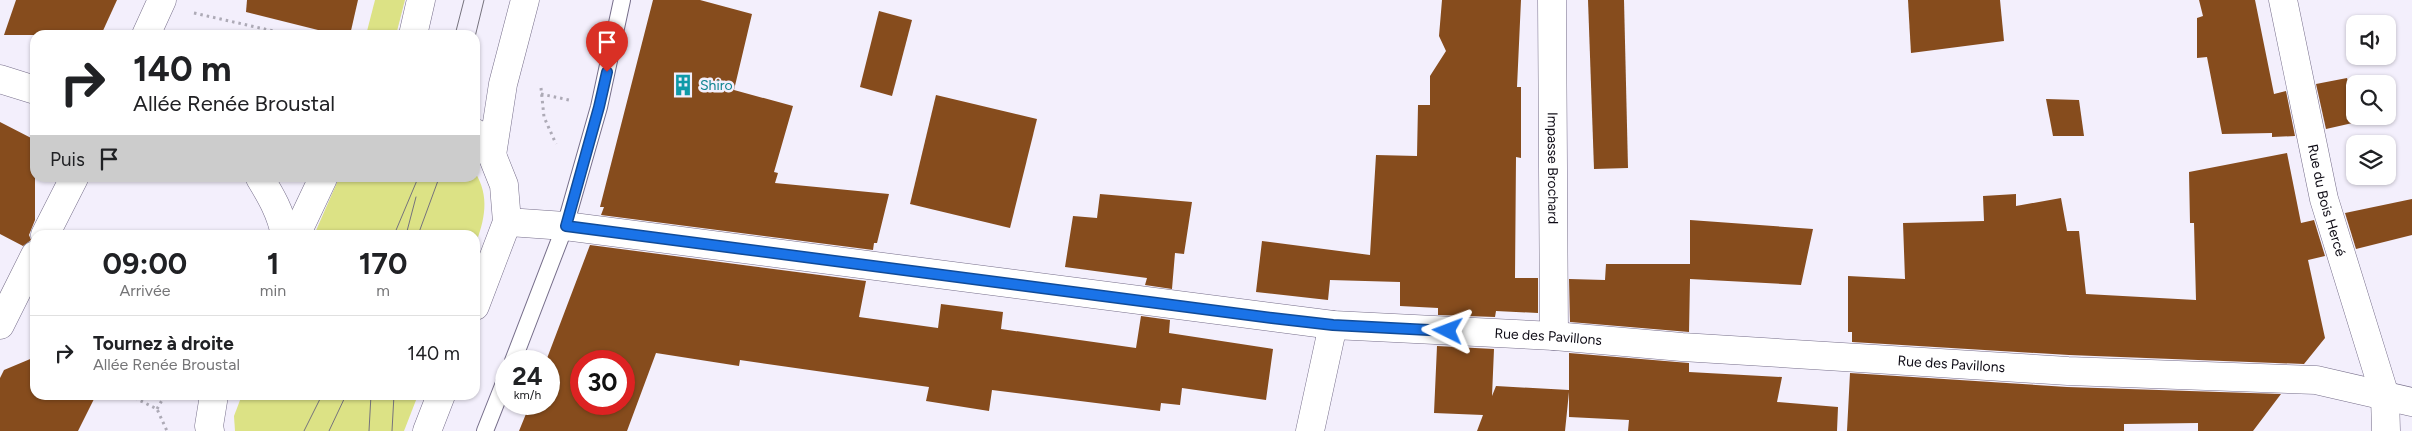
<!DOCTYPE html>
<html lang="fr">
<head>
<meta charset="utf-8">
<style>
	body { margin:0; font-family:Figtree,sans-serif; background:#f6f6f6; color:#202124; height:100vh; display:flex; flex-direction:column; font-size:19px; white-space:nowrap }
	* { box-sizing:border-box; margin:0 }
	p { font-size:16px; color:#757577 }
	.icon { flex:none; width:28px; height:28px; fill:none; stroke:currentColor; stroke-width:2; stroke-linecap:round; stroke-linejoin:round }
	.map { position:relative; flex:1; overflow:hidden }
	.sheet { position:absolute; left:30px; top:230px; width:450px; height:170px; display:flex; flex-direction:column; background:#fff; border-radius:15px; box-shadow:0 1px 4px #0004 }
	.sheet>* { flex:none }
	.guide { position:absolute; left:30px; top:30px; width:450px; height:152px; border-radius:15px; box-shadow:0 1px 4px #0004; background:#fff; color:#202124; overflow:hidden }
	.fabs { position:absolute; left:2346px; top:15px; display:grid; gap:10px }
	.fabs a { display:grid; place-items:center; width:50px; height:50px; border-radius:10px; background:#fff; box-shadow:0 1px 4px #0004; font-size:25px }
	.speed { position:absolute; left:495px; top:350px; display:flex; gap:10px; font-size:25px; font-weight:700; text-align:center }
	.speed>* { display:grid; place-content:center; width:65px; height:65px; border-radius:50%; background:#fff; box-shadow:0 1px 4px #0004; line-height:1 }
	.speed small { font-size:12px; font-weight:400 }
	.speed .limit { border:8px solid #d22; background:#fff; color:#111 }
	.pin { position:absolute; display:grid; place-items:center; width:42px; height:42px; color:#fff; margin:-51px -21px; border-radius:50% 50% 50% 0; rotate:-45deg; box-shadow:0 0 5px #0007 }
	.pin .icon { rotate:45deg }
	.me { position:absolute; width:55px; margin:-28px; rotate:273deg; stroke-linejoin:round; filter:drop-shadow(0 0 4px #0008) }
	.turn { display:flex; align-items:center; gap:18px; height:105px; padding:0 20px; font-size:22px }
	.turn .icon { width:65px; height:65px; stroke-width:2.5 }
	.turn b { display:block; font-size:35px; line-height:42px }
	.then { display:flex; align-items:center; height:48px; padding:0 20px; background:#0003; gap:10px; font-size:19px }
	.eta { display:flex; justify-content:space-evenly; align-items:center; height:85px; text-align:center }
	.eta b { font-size:30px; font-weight:700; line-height:35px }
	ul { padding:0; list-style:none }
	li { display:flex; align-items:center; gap:15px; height:75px; padding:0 20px; border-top:1px solid #e0e0e0 }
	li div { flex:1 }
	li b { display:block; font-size:19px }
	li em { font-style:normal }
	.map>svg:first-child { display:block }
	.green { fill:#dce285 }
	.building { fill:#864c1d; fill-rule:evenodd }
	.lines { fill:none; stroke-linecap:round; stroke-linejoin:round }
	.lane-casing { stroke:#766e8a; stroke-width:18 }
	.street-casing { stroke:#766e8a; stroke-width:29 }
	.secondary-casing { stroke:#766e8a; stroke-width:29 }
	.primary-casing { stroke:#766e8a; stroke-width:29 }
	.path { stroke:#adaab6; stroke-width:3; stroke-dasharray:2.5 4; stroke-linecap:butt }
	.lane { stroke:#fff; stroke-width:16 }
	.street { stroke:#fff; stroke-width:28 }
	.secondary { stroke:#fff; stroke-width:28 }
	.primary { stroke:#fff; stroke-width:28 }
	.tram { stroke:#75727d; stroke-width:1 }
	.route-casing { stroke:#114b97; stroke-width:12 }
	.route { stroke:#1a73e8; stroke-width:9 }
	.labels { text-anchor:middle; stroke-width:5; stroke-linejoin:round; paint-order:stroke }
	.culture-label { font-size:14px; fill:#0d838f; stroke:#f3effc; text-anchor:start }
	.street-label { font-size:14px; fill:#0d0a14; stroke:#f3effc }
</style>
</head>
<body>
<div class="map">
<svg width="2412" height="431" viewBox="0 0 2412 431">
	<rect width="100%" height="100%" fill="#f3effc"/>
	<!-- green -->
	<g class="green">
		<polygon points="375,0 405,0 396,35 366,35"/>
		<path d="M475,172C490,197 485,219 475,246V235H314L339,178H475Z"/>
		<polygon points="242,395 418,395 404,431 235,431 234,416"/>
	</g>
	<!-- building -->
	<g class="building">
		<polygon points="16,0 117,0 101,35 4,35"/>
		<polygon points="247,0 358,0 350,35 338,35 246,12"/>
		<polygon points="653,0 700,0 752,14 734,90 793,106 774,172 778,173 775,183 889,194 877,243 874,243 873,250 601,215 604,207 600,207"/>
		<polygon points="1442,0 1521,0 1517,87 1521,87 1521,158 1516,157 1515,278 1538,278 1538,313 1496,311 1495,317 1438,315 1438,308 1400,306 1400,282 1330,280 1328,300 1256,292 1262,241 1370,255 1376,155 1417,156 1418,105 1430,105 1430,76 1446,51 1439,36"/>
		<polygon points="1588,0 1624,0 1628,168 1594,169"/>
		<polygon points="1908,0 2000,0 2004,41 1911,53"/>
		<polygon points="2199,0 2255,0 2274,94 2286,91 2295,136 2272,137 2272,133 2222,134 2207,57 2197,58 2197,18 2203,16"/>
		<polygon points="879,11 912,20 892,96 860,87"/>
		<polygon points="2347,78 2357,122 2326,129 2316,84"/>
		<polygon points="936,95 1037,119 1010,228 910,204"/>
		<polygon points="2046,99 2079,100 2084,136 2053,136"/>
		<polygon points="0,122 35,140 35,220 29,235 31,240 23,246 0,234"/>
		<polygon points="2287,153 2301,223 2314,220 2325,256 2308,260 2325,338 2304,364 2069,355 1852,342 1852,332 1848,332 1848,276 1905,279 1903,223 1984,221 1983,196 2016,194 2016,206 2061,198 2067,231 2079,231 2086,294 2196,300 2194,223 2190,223 2189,172"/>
		<polygon points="1100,194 1192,202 1184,254 1175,253 1172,289 1145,285 1147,278 1065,267 1073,216 1097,218"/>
		<polygon points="2412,199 2412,235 2356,249 2345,213"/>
		<polygon points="1690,220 1813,229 1801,285 1690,279 1689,332 1570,322 1569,279 1605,280 1606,264 1690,264"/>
		<path d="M590,245L866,281L859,317L938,328L941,304L1003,312L1001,329L1136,348L1141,316L1170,320L1169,333L1273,349L1266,400L1182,388L1180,405L1161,403L1160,411L992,390L989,411L926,401L929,387L740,360L739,366L656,353L627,431H519L530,404H549V361H546ZM581,361H624V404H581Z"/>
		<polygon points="1437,346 1494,349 1492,396 1496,386 1569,390 1569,353 1689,363 1689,372 1782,377 1777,402 1838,407 1837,431 1628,431 1629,420 1569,417 1569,392 1565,431 1477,431 1483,415 1434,413"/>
		<polygon points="35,357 35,395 96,395 78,431 0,431 0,378 4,370"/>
		<polygon points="1850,373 2067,387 2281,394 2253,431 2198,431 2198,423 2124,424 2124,431 1847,431"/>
	</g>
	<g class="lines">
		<!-- lane casing -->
		<g class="lane-casing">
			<g id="lane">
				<polyline points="513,361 565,226 599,107 622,0"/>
				<polyline points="485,431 506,378"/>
			</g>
		</g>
		<!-- street casing -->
		<g class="street-casing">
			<g id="street">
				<path id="s1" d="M1552,0L1554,336"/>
				<path id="s2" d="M2283,0L2324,199L2385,396L2386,431"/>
				<polyline points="146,35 162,0"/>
				<path id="s3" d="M507,222L565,226L1333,325L1554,336L1682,347L2068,371L2316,380L2412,402"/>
				<polyline points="45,235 74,178"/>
				<polyline points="0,325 35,255"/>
				<polyline points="1310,431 1333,325"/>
			</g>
		</g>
		<!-- secondary casing -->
		<g class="secondary-casing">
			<g id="secondary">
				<polyline points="0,79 35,90"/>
				<path d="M260,178C271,196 281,213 285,235"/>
			</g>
		</g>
		<!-- primary casing -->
		<g class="primary-casing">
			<g id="primary">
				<polyline points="413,35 421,0"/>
				<polyline points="475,133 492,155 504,185 507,222 475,306"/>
				<polyline points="492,155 503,84 525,0"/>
				<polyline points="296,235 323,178"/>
				<polyline points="210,431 209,426 214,395"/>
				<polyline points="427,431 441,395"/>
			</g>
		</g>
		<!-- path -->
		<g class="path">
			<polyline points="194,13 291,35"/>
			<polyline points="541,88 544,117 556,144"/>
			<polyline points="541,94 569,100"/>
			<polyline points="129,395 157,409 167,431"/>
			<polyline points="157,409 165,395"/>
		</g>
		<!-- lane -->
		<use href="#lane" class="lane"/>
		<!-- street -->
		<use href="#street" class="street"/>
		<!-- secondary -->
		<use href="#secondary" class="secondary"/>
		<!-- primary -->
		<use href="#primary" class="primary"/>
		<!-- tram -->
		<g class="tram">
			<polyline points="455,35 464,0"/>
			<polyline points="475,37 484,0"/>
			<polyline points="394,235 418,178"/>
			<polyline points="406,235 416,197"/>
			<polyline points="418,235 439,178"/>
			<polyline points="304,431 322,395"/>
			<polyline points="329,431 346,395"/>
			<polyline points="369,431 371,395"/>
			<polyline points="392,431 394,395"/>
		</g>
	</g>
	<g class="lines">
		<!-- route casing -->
		<g class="route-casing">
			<polyline id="route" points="607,72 599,107 566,226 1272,318 1333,325 1448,331"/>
		</g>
		<!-- route -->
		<use href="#route" class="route"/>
	</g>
	<!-- icons -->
	<defs>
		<g id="building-bare" transform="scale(1.725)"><path d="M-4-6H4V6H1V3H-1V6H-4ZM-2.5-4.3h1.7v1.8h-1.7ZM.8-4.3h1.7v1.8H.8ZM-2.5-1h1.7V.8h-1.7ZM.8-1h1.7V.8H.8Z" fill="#0f9aa8" stroke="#f3effc" stroke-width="2.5" paint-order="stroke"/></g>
	</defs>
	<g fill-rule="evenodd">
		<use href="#building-bare" x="683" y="85"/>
	</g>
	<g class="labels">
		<!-- culture labels -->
		<g class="culture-label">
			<text x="700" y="90">Shiro</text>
		</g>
		<!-- street labels -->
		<g class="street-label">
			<text dy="5" stroke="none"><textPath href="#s1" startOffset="168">Impasse Brochard</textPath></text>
			<text dy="5" stroke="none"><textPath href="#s2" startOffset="205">Rue du Bois Hercé</textPath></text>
			<text dy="5" stroke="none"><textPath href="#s3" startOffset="1048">Rue des Pavillons</textPath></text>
			<text dy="5" stroke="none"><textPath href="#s3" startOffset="1452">Rue des Pavillons</textPath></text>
		</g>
	</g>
</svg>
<div class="fabs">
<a><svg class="icon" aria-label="sound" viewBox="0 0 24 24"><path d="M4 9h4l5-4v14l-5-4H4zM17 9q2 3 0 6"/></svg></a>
<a><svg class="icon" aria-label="search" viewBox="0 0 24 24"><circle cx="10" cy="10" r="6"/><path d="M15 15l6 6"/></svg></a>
<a><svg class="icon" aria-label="layers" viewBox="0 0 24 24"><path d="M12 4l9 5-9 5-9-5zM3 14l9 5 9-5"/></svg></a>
</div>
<div class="speed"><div>24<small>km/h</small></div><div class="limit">30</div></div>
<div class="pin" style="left:607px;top:72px;background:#d93025"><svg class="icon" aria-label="arrive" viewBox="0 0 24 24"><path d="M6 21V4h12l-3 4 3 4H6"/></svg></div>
<svg class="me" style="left:1448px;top:331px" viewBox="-20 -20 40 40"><path d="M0-17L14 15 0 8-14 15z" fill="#1a73e8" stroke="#fff" stroke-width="4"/></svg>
<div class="guide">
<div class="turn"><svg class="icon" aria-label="right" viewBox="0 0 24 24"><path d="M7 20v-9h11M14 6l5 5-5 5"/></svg><div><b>140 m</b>Allée Renée Broustal</div></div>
<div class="then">Puis<svg class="icon" aria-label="arrive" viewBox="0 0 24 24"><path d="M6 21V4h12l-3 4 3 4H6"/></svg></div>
</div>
<section class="sheet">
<div class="eta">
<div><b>09:00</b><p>Arrivée</p></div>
<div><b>1</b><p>min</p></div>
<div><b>170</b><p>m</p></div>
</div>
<ul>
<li><svg class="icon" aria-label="right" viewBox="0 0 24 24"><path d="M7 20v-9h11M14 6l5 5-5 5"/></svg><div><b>Tournez à droite</b><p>Allée Renée Broustal</p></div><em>140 m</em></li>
</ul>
</section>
</div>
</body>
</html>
